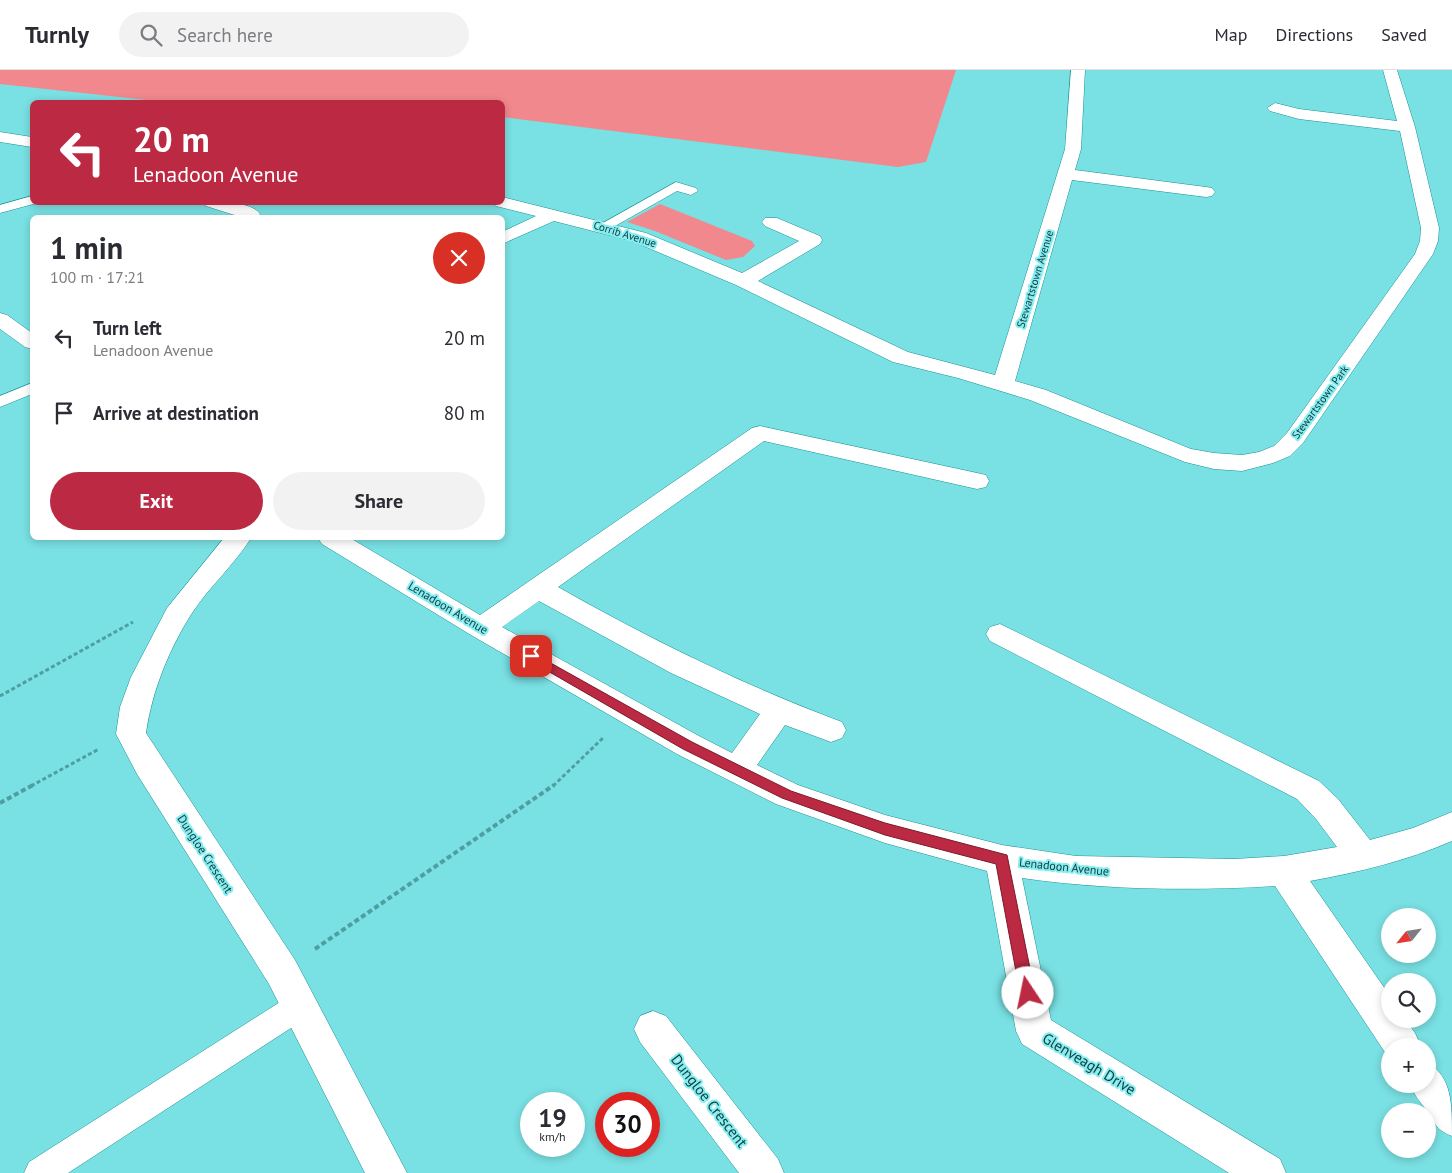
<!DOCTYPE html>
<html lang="en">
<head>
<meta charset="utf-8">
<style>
	body { margin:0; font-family:"PT Sans",sans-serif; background:#f2f2f3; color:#2b2b33; height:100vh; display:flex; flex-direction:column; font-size:19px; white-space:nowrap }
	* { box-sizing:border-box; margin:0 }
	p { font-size:16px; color:#7c7c81 }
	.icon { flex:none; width:28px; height:28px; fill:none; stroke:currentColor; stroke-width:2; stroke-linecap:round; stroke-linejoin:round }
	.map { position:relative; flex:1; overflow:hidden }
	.side { position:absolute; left:30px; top:145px; width:475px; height:325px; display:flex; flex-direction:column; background:#fff; border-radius:8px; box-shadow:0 2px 8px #0003 }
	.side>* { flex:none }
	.hud { position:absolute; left:30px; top:30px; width:475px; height:105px; border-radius:8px; box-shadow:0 2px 8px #0003; background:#bb2a42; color:#fff; overflow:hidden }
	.needle { width:32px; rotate:240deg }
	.controls { position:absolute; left:1381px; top:838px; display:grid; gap:10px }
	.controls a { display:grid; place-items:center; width:55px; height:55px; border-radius:50%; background:#fff; box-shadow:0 2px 8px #0003; font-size:25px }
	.speed { position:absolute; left:520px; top:1022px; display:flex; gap:10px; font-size:25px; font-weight:700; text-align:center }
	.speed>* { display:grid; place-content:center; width:65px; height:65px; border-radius:50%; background:#fff; box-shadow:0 2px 8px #0003; line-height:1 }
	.speed small { font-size:12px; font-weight:400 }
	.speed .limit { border:8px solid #d22; background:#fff; color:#111 }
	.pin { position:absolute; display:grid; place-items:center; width:42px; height:42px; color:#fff; margin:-21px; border-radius:10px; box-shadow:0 2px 8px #0006 }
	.me { position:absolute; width:55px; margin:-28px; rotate:349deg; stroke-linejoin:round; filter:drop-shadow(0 0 4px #0008) }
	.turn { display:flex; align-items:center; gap:18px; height:105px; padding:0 20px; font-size:22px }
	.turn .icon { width:65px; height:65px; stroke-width:2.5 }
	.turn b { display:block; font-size:35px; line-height:42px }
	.round { display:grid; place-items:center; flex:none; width:52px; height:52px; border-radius:26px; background:#f2f2f3 }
	.head { display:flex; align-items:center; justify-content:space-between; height:85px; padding:0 20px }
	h1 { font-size:30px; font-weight:600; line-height:38px }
	.cta { display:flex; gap:10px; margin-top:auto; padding:10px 20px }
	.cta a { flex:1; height:58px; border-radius:30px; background:#bb2a42; color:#fff; font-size:20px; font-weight:600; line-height:58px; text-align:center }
	.cta a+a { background:#f2f2f3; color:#2b2b33 }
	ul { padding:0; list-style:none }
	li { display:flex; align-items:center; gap:15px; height:75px; padding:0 20px }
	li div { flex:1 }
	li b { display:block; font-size:19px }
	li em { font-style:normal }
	header { display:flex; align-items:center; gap:30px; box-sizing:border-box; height:70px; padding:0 25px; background:#fff; border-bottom:1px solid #e1e1e2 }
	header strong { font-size:24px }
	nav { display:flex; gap:28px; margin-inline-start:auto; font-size:18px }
	.search { width:350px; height:45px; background:#f2f2f3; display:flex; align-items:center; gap:12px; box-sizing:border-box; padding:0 18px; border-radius:28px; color:#7c7c81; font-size:19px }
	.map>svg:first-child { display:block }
	.green { fill:#f1888d }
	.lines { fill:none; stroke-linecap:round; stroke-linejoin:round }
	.service-casing { stroke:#1b9295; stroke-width:1 }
	.minor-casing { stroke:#1b9295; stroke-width:1 }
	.path-far1 { stroke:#4f9ea0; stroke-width:3; stroke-dasharray:4 2.5; stroke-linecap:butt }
	.path { stroke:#4f9ea0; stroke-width:4; stroke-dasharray:5 3; stroke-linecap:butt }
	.service { fill:#fff; fill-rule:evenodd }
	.minor { fill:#fff; fill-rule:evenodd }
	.route { fill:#bb2a42; stroke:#7a1b2b }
	.labels { text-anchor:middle; stroke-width:4; stroke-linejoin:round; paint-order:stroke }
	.far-street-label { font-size:11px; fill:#134041; stroke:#86edf0 }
	.street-label { font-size:12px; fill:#134041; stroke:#86edf0 }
	.near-street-label { font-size:15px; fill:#134041; stroke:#86edf0 }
</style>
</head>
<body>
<header>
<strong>Turnly</strong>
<div class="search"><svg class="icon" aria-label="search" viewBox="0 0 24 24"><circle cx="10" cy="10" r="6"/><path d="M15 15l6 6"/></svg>Search here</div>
<nav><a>Map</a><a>Directions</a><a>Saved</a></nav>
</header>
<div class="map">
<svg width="1452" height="1103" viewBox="0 0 1452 1103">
	<rect width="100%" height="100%" fill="#79e0e3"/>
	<!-- green -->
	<g class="green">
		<polygon points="0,0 956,0 926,92 898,97 503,47 502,32 165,32 0,14"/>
		<polygon points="660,134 752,171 755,176 743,187 726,190 655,161 627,152"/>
	</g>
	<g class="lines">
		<!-- service casing -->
		<g class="service-casing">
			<g id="service">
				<polygon points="676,112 696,118 698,121 691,125 677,121 608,160 598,160 596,157"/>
				<polygon points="32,126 32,132 37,133 0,143 0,135"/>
				<polygon points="32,313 32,324 0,337 0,326"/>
				<polygon points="301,921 311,925 315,935 311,945 68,1103 24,1103 29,1092 291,925"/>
			</g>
		</g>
		<!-- minor casing -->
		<g class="minor-casing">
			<g id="minor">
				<polygon points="1071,0 1085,0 1081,79 1075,100 1206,117 1212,118 1215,122 1212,126 1206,127 1072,110 1015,311 1046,320 1191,379 1214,383 1242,385 1259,382 1274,376 1287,363 1415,184 1420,171 1421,158 1400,61 1299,49 1270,41 1267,38 1275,33 1299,39 1397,51 1383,0 1397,0 1415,57 1439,158 1438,171 1433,184 1303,373 1290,386 1273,393 1242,401 1214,399 1185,392 1030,330 958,308 893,292 736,215 632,171 554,151 502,174 502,162 536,146 496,136 493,132 502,132 502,127 646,163 742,203 799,171 765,156 762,152 765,148 777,148 820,166 822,170 820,174 758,211 908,282 995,305 1065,79"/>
				<polygon points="0,62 32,67 32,77 0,72"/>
				<path d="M203,132C218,132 251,131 260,144L258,148H244L206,136Z"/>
				<polygon points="0,243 7,245 32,263 32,279 25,277 0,259"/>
				<path d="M760,356L977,403L986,405L989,411L986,417L977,419L764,371L558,517C650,569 743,615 842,652L846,660L842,668L831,672L785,655L757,695L798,715L885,745L1002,775L1076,786L1234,789L1284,786L1337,777L1316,749L1297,729L990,571L986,564L990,557L1000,554L1319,711L1338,729L1370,770L1413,758L1452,742V771C1406,791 1359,802 1310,811L1390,926V949H1405L1415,963L1421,976H1390V990L1275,816C1191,821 1106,820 1022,808L1051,950L1280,1089L1286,1103H1229L1022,974L1016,961L987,801L885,773L776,734L677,684L471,565L322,474L318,468H350L480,545L752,358ZM539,531L671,603L760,644L732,683L699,666L502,557Z"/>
				<path d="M224,468H251C234,495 209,517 192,543C169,579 152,621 146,663L295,890L407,1103H365L269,914L137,704L116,664L120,637L131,607L167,538Z"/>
				<polygon points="653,941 666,946 778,1089 784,1103 739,1103 640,972 634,959 640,946"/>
				<path d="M1428,993C1452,1007 1452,1034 1452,1066C1435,1059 1436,1054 1427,1041C1421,1033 1414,1025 1410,1014H1428Z"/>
			</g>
		</g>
		<!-- path-far1 -->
		<g class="path-far1">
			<polyline points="0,626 133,552"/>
			<polyline points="31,716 99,679"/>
			<polyline points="553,716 604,667"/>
		</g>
		<!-- path -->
		<g class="path">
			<polyline points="0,733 33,715"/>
			<polyline points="315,879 554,715"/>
		</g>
		<!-- service -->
		<use href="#service" class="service"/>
		<!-- minor -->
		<use href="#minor" class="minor"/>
	</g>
	<!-- route -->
	<polygon class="route" points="531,582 692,672 791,721 885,753 1007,785 1035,923 1033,928 1028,930 1022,928 1020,923 996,794 885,765 782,728 683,679 527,589 525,586"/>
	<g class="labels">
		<!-- far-street labels -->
		<g class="far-street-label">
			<text transform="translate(625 164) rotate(17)" y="4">Corrib Avenue</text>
			<text transform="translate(1035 209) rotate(-73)" y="4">Stewartstown Avenue</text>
			<text transform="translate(1320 332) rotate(-54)" y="4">Stewartstown Park</text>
		</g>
		<!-- street labels -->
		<g class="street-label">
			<text transform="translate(448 538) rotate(31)" y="4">Lenadoon Avenue</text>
			<text transform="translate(205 784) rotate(57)" y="4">Dungloe Crescent</text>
			<text transform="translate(1064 797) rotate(6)" y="4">Lenadoon Avenue</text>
		</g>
		<!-- near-street labels -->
		<g class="near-street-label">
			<text transform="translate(1089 994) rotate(31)" y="5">Glenveagh Drive</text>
			<text transform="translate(709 1031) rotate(52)" y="5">Dungloe Crescent</text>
		</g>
	</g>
</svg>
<div class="controls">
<a><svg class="needle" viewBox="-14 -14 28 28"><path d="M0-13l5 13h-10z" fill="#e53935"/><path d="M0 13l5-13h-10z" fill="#7c7c81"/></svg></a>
<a><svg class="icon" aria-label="search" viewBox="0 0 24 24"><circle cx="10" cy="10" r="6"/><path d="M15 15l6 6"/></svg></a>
<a>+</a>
<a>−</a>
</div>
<div class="speed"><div>19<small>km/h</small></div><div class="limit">30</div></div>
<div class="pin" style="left:531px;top:586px;background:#d93025"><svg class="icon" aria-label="arrive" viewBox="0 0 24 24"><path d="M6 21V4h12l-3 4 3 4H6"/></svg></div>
<svg class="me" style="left:1028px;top:923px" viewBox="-20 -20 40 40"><circle r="19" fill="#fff"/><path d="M0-13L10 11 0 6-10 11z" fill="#bb2a42"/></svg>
<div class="hud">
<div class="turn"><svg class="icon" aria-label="left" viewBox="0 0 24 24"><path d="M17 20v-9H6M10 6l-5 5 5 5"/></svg><div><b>20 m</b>Lenadoon Avenue</div></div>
</div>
<section class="side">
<div class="head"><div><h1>1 min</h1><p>100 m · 17:21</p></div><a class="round" style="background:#d93025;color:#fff"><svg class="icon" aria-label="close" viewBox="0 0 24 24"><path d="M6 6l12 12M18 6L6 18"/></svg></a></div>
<ul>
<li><svg class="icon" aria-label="left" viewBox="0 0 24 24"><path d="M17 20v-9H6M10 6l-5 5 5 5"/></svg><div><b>Turn left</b><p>Lenadoon Avenue</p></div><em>20 m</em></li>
<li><svg class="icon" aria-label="arrive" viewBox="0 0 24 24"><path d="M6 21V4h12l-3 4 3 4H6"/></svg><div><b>Arrive at destination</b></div><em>80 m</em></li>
</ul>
<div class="cta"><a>Exit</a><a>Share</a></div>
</section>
</div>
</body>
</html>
